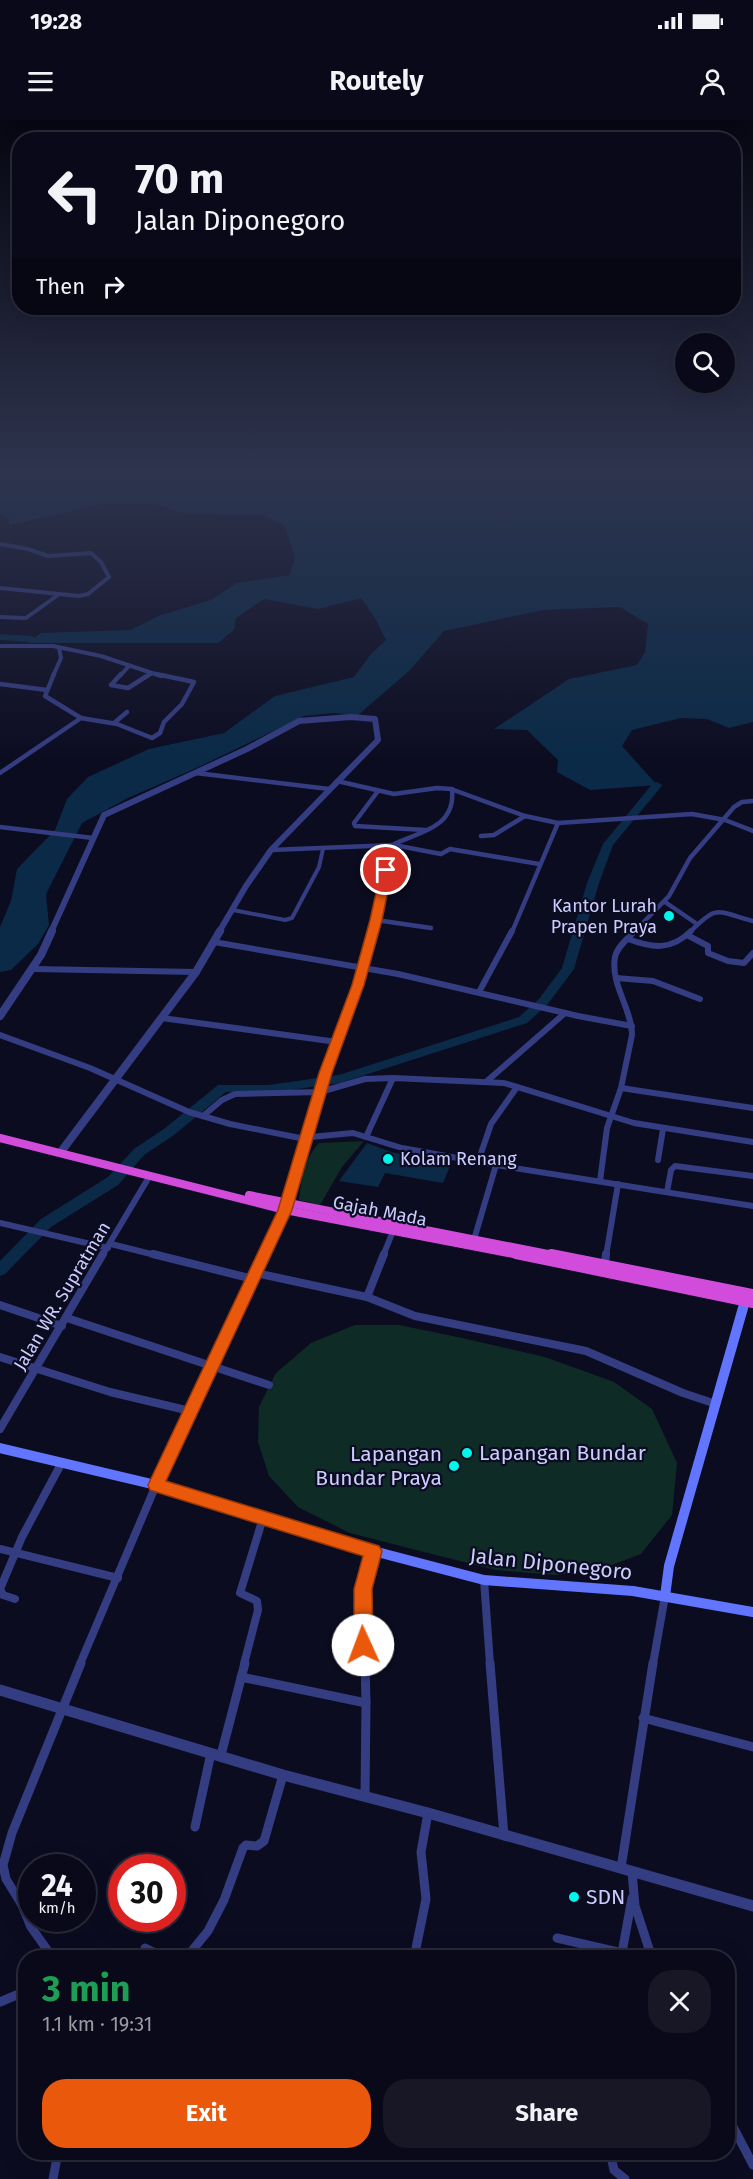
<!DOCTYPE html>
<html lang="en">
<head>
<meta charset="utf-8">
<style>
	body { margin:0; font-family:"Fira Sans",sans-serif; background:#171726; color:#f1f3f6; height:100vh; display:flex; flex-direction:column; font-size:22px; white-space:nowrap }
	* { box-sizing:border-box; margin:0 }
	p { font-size:20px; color:#999aa2 }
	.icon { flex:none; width:33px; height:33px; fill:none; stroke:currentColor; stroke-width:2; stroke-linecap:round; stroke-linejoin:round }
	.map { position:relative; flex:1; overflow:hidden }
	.sheet { position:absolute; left:18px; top:1830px; width:717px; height:210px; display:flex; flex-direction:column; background:#090919; border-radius:24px; box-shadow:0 6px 24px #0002,0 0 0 2px #292a38 }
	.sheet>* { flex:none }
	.guide { position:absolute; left:12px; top:12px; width:729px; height:183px; border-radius:24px; box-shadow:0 6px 24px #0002,0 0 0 2px #292a38; background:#090919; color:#f1f3f6; overflow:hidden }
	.buttons { position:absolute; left:675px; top:213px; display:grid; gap:12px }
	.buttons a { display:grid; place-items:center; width:60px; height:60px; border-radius:50%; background:#090919; box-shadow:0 6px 24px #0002,0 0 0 2px #292a38; font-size:30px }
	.speed { position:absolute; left:18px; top:1734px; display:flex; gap:12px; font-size:30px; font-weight:700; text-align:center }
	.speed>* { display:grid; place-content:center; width:78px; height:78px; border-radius:50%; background:#090919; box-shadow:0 6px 24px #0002,0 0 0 2px #292a38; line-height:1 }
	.speed small { font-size:15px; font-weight:400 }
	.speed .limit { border:9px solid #d22; background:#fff; color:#111 }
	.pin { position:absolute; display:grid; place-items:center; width:51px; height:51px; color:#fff; margin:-26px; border:3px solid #fff; border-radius:50%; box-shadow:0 2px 6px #0007 }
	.me { position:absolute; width:66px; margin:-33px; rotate:358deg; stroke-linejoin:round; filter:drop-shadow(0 0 4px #0008) }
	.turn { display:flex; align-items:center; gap:21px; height:126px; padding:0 24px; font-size:27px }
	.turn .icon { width:78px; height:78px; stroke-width:2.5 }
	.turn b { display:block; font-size:42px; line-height:51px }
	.then { display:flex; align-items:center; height:57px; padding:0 24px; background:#0003; gap:12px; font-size:22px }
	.round { display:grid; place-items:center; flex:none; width:63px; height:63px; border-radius:24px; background:#171726 }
	.summary { display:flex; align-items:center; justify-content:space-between; height:102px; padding:0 24px }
	h1 { font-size:36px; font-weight:700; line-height:45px; color:#1e9e55 }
	.primary-button { display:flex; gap:12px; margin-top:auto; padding:12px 24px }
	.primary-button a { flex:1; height:69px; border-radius:24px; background:#ea580c; color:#fff; font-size:24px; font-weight:700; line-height:69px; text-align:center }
	.primary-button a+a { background:#171726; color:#f1f3f6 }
	.status { display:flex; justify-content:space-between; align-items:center; height:42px; padding:0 30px; background:#090919; direction:ltr }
	.status svg { height:16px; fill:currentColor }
	header { display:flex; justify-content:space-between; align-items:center; height:78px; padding:0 24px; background:#090919; font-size:27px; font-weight:700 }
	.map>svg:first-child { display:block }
	.green { fill:#0e2b26 }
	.water { fill:#0a2a47 }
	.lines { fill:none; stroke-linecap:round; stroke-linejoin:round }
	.river { fill:#0a2a47; fill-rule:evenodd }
	.pedestrian { stroke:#343d82; stroke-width:4 }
	.minor-far4 { stroke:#343d82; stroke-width:4 }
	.minor-far3 { stroke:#343d82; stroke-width:4.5 }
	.minor-far2 { stroke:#343d82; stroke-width:6 }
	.minor-far1 { stroke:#343d82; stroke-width:8 }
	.minor { stroke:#343d82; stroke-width:9 }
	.tertiary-far2 { stroke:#343d82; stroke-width:6 }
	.tertiary-far1 { stroke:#343d82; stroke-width:8 }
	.tertiary { stroke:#343d82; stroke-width:11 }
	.secondary { stroke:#6275ff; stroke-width:10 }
	.trunk-far1 { stroke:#d24cdc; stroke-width:8 }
	.trunk { stroke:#d24cdc; stroke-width:10 }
	.route { fill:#ea580c; stroke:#983908; stroke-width:1.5 }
	.poi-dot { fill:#00f6ea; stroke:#0c0c21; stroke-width:2 }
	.labels { text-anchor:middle; stroke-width:4.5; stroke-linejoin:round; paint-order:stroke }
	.poi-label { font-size:18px; fill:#cbcdff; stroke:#0c0c21; text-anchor:end }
	.street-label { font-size:18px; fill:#cbcdff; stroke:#0c0c21 }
	.near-poi-label { font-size:21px; fill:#cbcdff; stroke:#0c0c21; text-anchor:start }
	.near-street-label { font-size:21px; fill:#cbcdff; stroke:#0c0c21 }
</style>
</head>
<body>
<div class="status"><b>19:28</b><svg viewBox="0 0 49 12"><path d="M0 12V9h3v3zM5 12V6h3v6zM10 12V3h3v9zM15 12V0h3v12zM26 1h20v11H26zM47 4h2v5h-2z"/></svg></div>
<header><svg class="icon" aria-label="menu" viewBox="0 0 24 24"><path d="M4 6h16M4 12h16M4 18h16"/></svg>Routely<svg class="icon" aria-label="person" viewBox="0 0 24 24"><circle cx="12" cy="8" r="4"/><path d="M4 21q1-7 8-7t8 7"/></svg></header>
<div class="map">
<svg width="753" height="2059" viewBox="0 0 753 2059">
	<rect width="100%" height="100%" fill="#0c0c21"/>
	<!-- green -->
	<g class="green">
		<path d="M364,1021L342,1047L320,1085L299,1080C301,1061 305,1037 319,1023Z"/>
		<polygon points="355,1205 399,1205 462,1218 545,1237 614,1262 652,1289 677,1343 672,1395 641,1434 596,1451 555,1455 496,1450 424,1432 350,1413 298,1387 269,1356 258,1322 259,1287 276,1253 311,1223"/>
	</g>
	<!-- water -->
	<g class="water">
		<polygon points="0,352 753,352 753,602 729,608 707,599 681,598 632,610 622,626 657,665 590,670 557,652 558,640 527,610 494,609 569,559 637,545 645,532 648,504 620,487 543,490 444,511 409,551 358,595 332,593 304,596 201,646 128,678 82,703 46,774 49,805 38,824 11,850 0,852 0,807 11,781 17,749 55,710 67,679 88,657 149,629 224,613 275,576 354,557 371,534 386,520 375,498 361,478 318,489 264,479 236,498 234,510 218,523 27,523 41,513 131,510 158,496 211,480 237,463 290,455 295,437 285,406 264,395 185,394 155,383 104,384 9,405 9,398 0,393"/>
		<polygon points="367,1023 391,1032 450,1046 443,1063 385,1053 378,1067 339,1061"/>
	</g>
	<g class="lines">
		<!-- river -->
		<g class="river">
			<polygon points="0,514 32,516 36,519 32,522 0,520"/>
			<polygon points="657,662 662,665 661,667 613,725 599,763 574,849 547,885 527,903 340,963 269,973 226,972 174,1015 144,1035 118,1065 51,1107 5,1154 0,1156 0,1141 41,1099 108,1057 134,1029 164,1009 218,965 269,965 339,955 519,897 539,879 562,848 587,763 603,724 653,663"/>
		</g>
		<!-- pedestrian -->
		<polyline class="pedestrian" points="233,790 285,800 292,798 319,747 323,729"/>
		<!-- minor-far4 -->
		<g class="minor-far4">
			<polyline points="0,424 28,429 48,436 91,433 101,442 109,457 88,474 79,476 0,468"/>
			<polyline points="0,497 26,498 58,475"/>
			<polyline points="0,526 53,526 101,536 161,556"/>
			<polyline points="53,556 61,538 59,528"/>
			<polyline points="120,556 129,546"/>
			<polyline points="147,556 152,553"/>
		</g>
		<!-- minor-far3 -->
		<g class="minor-far3">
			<polyline points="54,554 45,576 81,598"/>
			<polyline points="121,554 111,565 128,568 150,554"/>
			<polyline points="0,564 47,570"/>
			<polyline points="114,603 127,592"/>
			<polyline points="0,653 81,598 117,604 152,618 160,613 164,602 182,584 194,562 156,554"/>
			<polyline points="196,653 329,669"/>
			<polyline points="337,661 394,674 437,668 451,669 525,696 558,703 692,694 725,700 753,711"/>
			<polyline points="378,671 354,703 355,706 425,710"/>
			<polyline points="0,707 93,718"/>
			<polyline points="481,716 494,715 525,696"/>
			<path d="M394,724C422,711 456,707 452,669"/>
			<polyline points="271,730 394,725 441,734 450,729 539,744"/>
			<polyline points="665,782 697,804"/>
			<polyline points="376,800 431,808"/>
			<polyline points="373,812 392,725"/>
			<polyline points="512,812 558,703"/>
			<polyline points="634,812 669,776 690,738 734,687 742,682 753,681"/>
			<path d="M690,812C718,784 716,791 753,801"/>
		</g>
		<!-- minor-far2 -->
		<g class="minor-far2">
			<polyline points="687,815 708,826 708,833 728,841 744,843 753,833"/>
			<path d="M628,819C652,828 671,831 691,811"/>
			<polyline points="214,822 398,854 578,896 632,906"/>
			<polyline points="34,849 196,852"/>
			<polyline points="616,858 653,861 700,879"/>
			<polyline points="479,872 512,811"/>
			<polyline points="162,898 337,922"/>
			<polyline points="0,915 90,948 189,992 230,1004 300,1018 353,1013 402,1028 496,1045"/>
			<polyline points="487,961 565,893"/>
			<polyline points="621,968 753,988"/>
			<polyline points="203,996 222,980 235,974 320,972 365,959 393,958 504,963 634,1003 753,1022"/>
			<polyline points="366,1017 393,958"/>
			<polyline points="658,1040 663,1009"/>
			<polyline points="478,1042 491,1004 517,967"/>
			<path d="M600,1061L607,1008L621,968L632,915C632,889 610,864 615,837C617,827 628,818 635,811"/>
			<polyline points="667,1072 671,1050 675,1046 753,1056"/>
			<polyline points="0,1103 108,1128"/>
			<polyline points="473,1123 496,1045 753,1086"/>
			<polyline points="111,1124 159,1136"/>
			<polyline points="102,1136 149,1057"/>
			<polyline points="264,1136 285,1090 325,953 358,865 373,811"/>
			<polyline points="383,1136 393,1111"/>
			<polyline points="606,1136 618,1064"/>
		</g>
		<!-- minor-far1 -->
		<g class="minor-far1">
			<polyline points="153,1134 253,1159"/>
			<polyline points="605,1143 606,1134"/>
			<polyline points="256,1153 367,1177 415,1196 586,1231 683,1273 716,1284"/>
			<polyline points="367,1177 384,1134"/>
			<polyline points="0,1185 62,1206"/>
			<polyline points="67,1198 269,1265"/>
			<polyline points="0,1237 110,1272 190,1291"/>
			<polyline points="0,1309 103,1134"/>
			<polyline points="0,1429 118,1458"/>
			<polyline points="484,1460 490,1544"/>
			<polyline points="15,1479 3,1475 0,1469 22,1417 61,1344"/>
			<polyline points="80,1544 156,1365 264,1134"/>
			<polyline points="244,1544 258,1490 257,1481 240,1473 263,1398"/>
			<polyline points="365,1544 362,1473 373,1431"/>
			<polyline points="653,1544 665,1476"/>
		</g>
		<!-- minor -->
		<g class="minor">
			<polyline points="365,1543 366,1583"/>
			<polyline points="490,1543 504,1716"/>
			<polyline points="241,1557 366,1583 365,1676"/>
			<polyline points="643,1598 753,1627"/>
			<polyline points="221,1635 245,1543"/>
			<polyline points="195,1707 211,1633"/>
			<polyline points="621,1748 653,1543"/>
			<polyline points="632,1752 635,1786 652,1838"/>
			<polyline points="557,1818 622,1833"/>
			<polyline points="145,1828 166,1838"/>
			<polyline points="53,1838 31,1807 22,1785 6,1759 3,1745 12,1713 81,1543"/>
			<polyline points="186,1838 208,1811 224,1780 243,1728 246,1725 257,1726 264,1721 283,1655"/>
			<polyline points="414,1838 426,1779 421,1732 428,1693"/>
			<polyline points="621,1838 632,1778"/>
			<polyline points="0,1882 26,1871"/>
			<polyline points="728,1997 753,2045"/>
			<polyline points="610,2032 614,2050 625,2059"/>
			<polyline points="53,2059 58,2032"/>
		</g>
		<!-- tertiary-far2 -->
		<polyline class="tertiary-far2" points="51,812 104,695 247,629 299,601 351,597 375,599 378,620 271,730 246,766 219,812"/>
		<!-- tertiary-far1 -->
		<g class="tertiary-far1">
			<polyline points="0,896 41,835 52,811"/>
			<polyline points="63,1029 196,852 220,811"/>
		</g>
		<!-- tertiary -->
		<polyline class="tertiary" points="0,1570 283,1655 428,1693 753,1786"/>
		<!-- secondary -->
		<g class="secondary">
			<polyline points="0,1328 156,1365 320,1417 484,1460 633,1471 753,1492"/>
			<polyline points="665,1476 669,1446 745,1181"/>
		</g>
		<!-- trunk-far1 -->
		<g class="trunk-far1">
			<polyline points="0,1018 285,1090 524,1136"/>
			<polyline points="249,1075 558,1136"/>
		</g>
		<!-- trunk -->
		<g class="trunk">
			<polyline points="516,1134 753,1183"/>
			<polyline points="551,1134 753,1174"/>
		</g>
	</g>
	<!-- sky -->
	<linearGradient id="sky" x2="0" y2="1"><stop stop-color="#070712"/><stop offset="0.55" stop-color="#2e344e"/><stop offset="1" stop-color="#2e344e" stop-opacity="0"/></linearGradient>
	<rect width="753" height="640" fill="url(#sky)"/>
	<!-- route -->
	<polygon class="route" points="386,746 392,750 382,800 364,865 332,953 292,1090 166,1361 379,1426 382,1431 372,1469 373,1525 370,1531 363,1533 357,1531 354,1525 354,1469 363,1436 156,1372 150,1370 148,1365 278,1090 319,953 352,865 370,800 381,750"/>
	<!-- markers -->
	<g class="poi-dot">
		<circle cx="669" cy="796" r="6"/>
		<circle cx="388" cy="1039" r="6"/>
		<circle cx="467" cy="1333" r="6"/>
		<circle cx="454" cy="1346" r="6"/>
		<circle cx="574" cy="1777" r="6"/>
	</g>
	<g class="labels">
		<!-- poi labels -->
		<g class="poi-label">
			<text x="657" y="792">Kantor Lurah<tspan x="657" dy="21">Prapen Praya</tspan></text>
			<text x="400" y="1045" text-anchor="start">Kolam Renang</text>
		</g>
		<!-- street labels -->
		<g class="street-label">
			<text transform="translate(380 1091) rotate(11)" y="6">Gajah Mada</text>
			<text transform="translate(62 1176) rotate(-59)" y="6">Jalan WR. Supratman</text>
		</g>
		<!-- near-poi labels -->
		<g class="near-poi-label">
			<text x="479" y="1340">Lapangan Bundar</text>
			<text x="442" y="1341" text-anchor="end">Lapangan<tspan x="442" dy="24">Bundar Praya</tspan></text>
			<text x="586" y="1784">SDN</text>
		</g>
		<!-- near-street labels -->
		<g class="near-street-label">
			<text transform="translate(551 1444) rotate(6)" y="7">Jalan Diponegoro</text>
		</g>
	</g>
</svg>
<div class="buttons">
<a><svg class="icon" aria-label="search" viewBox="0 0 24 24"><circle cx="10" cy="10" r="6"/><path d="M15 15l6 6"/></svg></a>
</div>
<div class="speed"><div>24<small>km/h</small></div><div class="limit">30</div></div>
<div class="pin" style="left:386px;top:750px;background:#d93025"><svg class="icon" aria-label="arrive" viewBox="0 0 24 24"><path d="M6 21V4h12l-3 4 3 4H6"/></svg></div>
<svg class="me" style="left:363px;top:1525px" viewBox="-20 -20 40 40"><circle r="19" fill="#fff"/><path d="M0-13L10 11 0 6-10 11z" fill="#ea580c"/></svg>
<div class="guide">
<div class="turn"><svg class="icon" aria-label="left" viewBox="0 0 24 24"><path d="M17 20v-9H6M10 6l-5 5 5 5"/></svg><div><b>70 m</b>Jalan Diponegoro</div></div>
<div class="then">Then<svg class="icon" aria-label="right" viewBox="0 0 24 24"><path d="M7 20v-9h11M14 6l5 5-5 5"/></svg></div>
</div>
<section class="sheet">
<div class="summary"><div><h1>3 min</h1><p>1.1 km · 19:31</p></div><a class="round"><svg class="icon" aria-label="close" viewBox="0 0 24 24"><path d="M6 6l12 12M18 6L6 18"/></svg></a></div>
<div class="primary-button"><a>Exit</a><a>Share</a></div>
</section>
</div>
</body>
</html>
